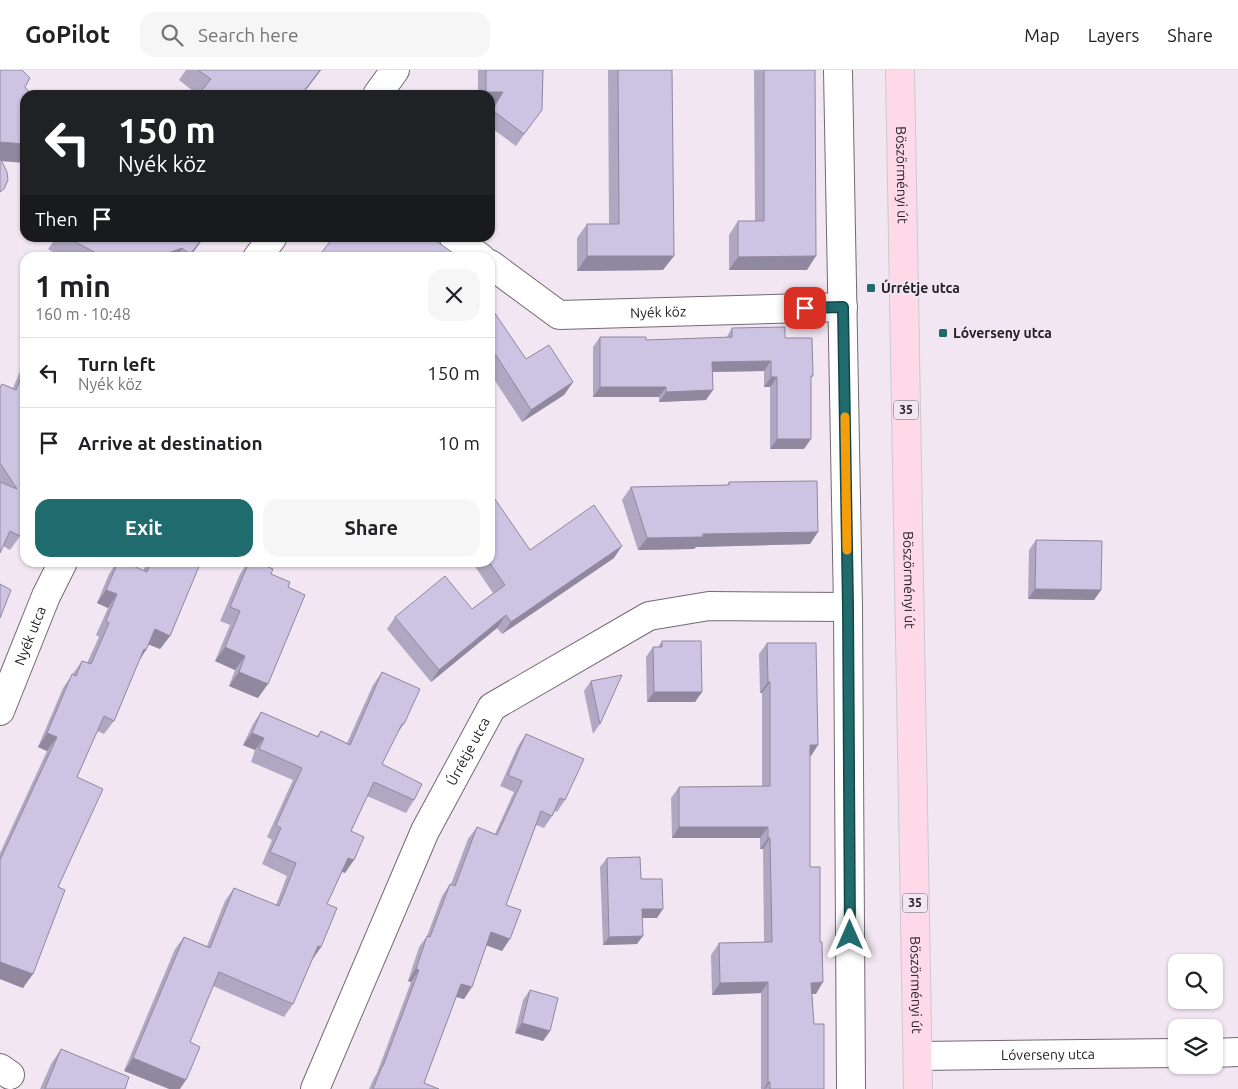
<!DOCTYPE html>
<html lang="en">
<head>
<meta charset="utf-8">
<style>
	body { margin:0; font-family:Ubuntu,sans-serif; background:#f6f6f6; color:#202124; height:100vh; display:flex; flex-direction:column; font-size:19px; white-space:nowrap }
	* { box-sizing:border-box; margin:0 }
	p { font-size:16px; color:#757577 }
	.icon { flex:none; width:28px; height:28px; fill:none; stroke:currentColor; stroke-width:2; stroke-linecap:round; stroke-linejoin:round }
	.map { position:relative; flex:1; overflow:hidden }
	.details { position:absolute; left:20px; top:182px; width:475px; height:315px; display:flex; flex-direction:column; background:#fff; border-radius:15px; box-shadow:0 1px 4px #0004 }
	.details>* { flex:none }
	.banner { position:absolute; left:20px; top:20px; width:475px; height:152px; border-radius:15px; box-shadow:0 1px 4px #0004; background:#202124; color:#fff; overflow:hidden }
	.fabs { position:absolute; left:1168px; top:884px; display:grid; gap:10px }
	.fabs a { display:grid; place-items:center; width:55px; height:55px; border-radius:10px; background:#fff; box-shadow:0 1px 4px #0004; font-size:25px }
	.pin { position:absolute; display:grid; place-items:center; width:42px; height:42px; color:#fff; margin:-21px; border-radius:10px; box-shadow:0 2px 8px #0006 }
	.me { position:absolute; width:55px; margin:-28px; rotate:0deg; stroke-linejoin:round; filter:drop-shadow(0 0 4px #0008) }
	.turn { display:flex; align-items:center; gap:18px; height:105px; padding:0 15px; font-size:22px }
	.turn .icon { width:65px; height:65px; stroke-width:2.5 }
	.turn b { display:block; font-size:35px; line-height:42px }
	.then { display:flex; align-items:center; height:48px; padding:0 15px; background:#0003; gap:10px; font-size:19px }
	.round { display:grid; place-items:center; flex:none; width:52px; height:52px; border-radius:15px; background:#f6f6f6 }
	.overview { display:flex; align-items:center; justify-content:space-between; height:85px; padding:0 15px }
	h1 { font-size:30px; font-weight:700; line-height:38px }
	.button { display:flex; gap:10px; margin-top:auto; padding:10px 15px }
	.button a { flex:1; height:58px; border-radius:15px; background:#1f6b6e; color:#fff; font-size:20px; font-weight:700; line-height:58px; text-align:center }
	.button a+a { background:#f6f6f6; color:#202124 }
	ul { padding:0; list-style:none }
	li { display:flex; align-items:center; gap:15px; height:70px; padding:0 15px; border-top:1px solid #e0e0e0 }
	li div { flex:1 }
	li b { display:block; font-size:19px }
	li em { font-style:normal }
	header { display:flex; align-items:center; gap:30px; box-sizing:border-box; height:70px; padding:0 25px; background:#fff; border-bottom:1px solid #e0e0e0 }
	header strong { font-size:24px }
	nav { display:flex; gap:28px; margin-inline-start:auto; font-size:18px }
	.search { width:350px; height:45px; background:#f6f6f6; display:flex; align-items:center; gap:12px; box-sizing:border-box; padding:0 18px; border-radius:15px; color:#757577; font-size:19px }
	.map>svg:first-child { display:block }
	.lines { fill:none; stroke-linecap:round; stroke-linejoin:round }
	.minor-casing { stroke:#736974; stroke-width:30 }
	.major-casing { stroke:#cbc9cb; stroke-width:30 }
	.minor { stroke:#fff; stroke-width:28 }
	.major { stroke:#fedae9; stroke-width:28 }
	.wall { fill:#b0a8c2 }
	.shaded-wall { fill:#90889e }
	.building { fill:#cdc3e2; stroke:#90889e }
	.route-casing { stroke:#144648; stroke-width:12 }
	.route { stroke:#1f6b6e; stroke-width:9 }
	.slow { stroke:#f59e0b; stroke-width:9 }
	.poi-dot { fill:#1f6b6e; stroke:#f2e6f2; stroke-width:2 }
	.labels { text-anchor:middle; stroke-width:4; stroke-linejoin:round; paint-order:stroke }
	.shield { fill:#f2e6f2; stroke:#625b62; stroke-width:1 }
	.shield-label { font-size:12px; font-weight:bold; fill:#252025 }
	.street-label { font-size:14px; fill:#252025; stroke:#f2e6f2 }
	.poi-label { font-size:14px; font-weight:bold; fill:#252025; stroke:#f2e6f2; text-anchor:start }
</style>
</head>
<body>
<header>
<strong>GoPilot</strong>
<div class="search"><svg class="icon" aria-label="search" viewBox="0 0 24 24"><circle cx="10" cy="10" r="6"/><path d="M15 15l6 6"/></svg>Search here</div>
<nav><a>Map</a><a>Layers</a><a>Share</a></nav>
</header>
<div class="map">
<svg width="1238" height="1019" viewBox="0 0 1238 1019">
	<rect width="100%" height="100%" fill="#f2e6f2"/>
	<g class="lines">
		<!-- minor casing -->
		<g class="minor-casing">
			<g id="minor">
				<polyline points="838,0 848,537 851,1019"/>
				<polyline points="377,25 395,0"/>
				<polyline points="454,168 481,188"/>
				<polyline points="257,188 272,168"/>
				<path id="s1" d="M490,194L559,245L843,237"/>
				<path id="s2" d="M0,641L46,526L63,492"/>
				<polyline points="1214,983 1238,982"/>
				<path id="s3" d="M919,986L1176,983"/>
				<polyline points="0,998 10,1005"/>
				<path id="s4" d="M315,1019L425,761L492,637L649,546L709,536L848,537"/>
			</g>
		</g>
		<!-- major casing -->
		<g class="major-casing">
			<g id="major">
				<path id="s5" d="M900,0L918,1019"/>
			</g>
		</g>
		<!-- minor -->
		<use href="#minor" class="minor"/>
		<!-- major -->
		<use href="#major" class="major"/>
	</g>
	<!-- wall -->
	<g class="wall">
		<polygon points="186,0 321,0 302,25 198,25 179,10"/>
		<polygon points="478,0 543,0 533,52 516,76 490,57 490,42 494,35 490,35 490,25 478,25"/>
		<polygon points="608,0 672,0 663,200 577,201 577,168 587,154 609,154"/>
		<polygon points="754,0 815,0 807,200 729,200 729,165 738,151 755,151"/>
		<polygon points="56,168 204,168 189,188 63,188 48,179"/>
		<polygon points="490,244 526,289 573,312 564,325 522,352 490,303"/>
		<polygon points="732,258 785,268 813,306 811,308 804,379 770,379 770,317 764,317 764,301 712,302 706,330 659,332 659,327 593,327 593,277 600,267 646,270 726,268"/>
		<polygon points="25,289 25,454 20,466 10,480 3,476 0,483 0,316 2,314 13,318"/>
		<polygon points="729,412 810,474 696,477 694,479 638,480 622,430 631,417 727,415"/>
		<polygon points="1036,470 1101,520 1094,530 1028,529 1029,480"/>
		<polygon points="530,480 614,488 502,564 497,558 431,612 387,559 395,547 472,539 493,523 472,492 490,492"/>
		<polygon points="117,492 124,492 143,501 147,492 196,492 170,566 160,579 149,574 146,580 139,590 114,651 104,664 97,661 77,707 58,817 23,918 0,909 0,783 47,681 38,677 63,618 82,591 87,593 99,567 96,565 108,538 97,533 109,504"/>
		<polygon points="248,492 256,492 288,517 258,628 229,616 235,600 215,591 230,555 220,551 240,504"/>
		<polygon points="453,492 462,492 456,496"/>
		<polygon points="662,571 702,622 695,632 647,632 646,587 653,577 658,577"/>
		<polygon points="767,573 818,675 810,686 810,797 816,924 812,924 814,954 824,1019 761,1019 761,923 712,925 711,885 719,873 764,872 763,779 760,779 760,768 672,768 671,728 679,717 762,716 762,623 760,623 759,584"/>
		<polygon points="382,602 404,654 396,665 382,694 414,730 406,743 367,726 351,761 345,803 342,802 327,834 321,877 312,890 293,934 284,947 213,916 190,972 124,1001 175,879 184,867 207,876 225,831 234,818 276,835 287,806 262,794 272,770 267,767 293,710 251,692 255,680 243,675 253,654 261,642 317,666 321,661 347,673 373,615"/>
		<polygon points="591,611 600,654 593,664 584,621"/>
		<polygon points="526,664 565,730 557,742 555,741 552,746 544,758 536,755 506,835 502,881 486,875 464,929 456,927 424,1013 439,1019 369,1019 374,1008 377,1003 411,912 408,911 419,877 427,866 442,826 450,814 451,814 468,769 477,757 495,764 514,722 500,716 518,676"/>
		<polygon points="607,788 641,809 657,848 642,848 637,874 603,875 600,797"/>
		<polygon points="530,920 550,961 543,971 515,963 523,930"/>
		<polygon points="61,979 125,1019 40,1019 51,994"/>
	</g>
	<!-- shaded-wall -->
	<g class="shaded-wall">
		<polygon points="320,0 321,0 302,25 301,25"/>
		<polygon points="486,22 503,22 494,35 490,35 490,25 484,25"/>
		<polygon points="0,72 25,74 25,93 0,91"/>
		<polygon points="203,168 204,168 199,174 189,188 188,188"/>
		<polygon points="182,178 176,188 155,188"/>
		<polygon points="98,184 111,188 95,188"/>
		<polygon points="587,186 674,186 663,200 577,201"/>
		<polygon points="816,186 807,200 729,200 738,187"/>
		<polygon points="496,285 490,293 490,289"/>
		<polygon points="771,291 764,301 705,302 712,292"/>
		<polygon points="771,307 777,307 770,317 764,317"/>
		<polygon points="573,312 564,325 522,352 531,340"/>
		<polygon points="600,317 666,317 659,327 593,327"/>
		<polygon points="713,320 706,330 659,332 666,322"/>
		<polygon points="777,369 811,369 804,379 770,379"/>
		<polygon points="818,462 810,474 696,477 694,479 638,480 647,468 703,464"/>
		<polygon points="622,476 614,488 502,564 511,552"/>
		<polygon points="1035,519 1101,520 1094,530 1028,529"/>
		<polygon points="106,520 117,524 108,538 97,533"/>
		<polygon points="506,545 497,558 431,612 439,600"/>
		<polygon points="155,559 170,566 160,579 145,573"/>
		<polygon points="225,577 245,586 235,600 215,591"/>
		<polygon points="144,579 146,580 137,594"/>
		<polygon points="239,602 268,614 258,628 229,616"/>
		<polygon points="768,612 770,612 762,623 760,623"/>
		<polygon points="654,622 702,622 695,632 647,632"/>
		<polygon points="47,663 57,667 47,681 38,677"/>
		<polygon points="252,663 264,668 255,680 243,675"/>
		<polygon points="810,675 818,675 811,686 802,686"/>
		<polygon points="679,757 768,757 760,768 672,768"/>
		<polygon points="768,768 770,768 763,779 760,779"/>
		<polygon points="348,788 354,790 345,803 339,800"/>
		<polygon points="642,839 663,839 657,848 636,848"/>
		<polygon points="491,862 510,869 502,881 483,874"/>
		<polygon points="643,866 637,874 603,875 609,867"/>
		<polygon points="318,876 321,877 312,890"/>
		<polygon points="0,892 33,904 23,918 0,909"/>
		<polygon points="416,899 419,900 411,912 408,911"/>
		<polygon points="768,912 761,923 712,925 720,913"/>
		<polygon points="823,912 816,924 803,924 811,913"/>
		<polygon points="461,914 472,917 464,929 453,926"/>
		<polygon points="522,953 550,961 543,971 515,963"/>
		<polygon points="133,988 186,1010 180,1019 169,1019 124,1001"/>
		<polygon points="768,1012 770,1012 765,1019 764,1019"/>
	</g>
	<!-- building -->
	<g class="building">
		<polygon points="0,0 22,0 30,8 25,17 32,25 25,25 25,74 0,72"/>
		<polygon points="198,0 320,0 301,25 198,25 211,9"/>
		<polygon points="486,0 543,0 542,40 524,64 492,40 503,22 486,22"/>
		<polygon points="618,0 672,0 674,186 587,186 587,154 619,154"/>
		<polygon points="764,0 815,0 816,186 738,187 738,151 764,151"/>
		<polygon points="0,88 7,102 8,110 4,119 0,122"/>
		<polygon points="68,168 203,168 190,184 182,178 155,188 111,188 98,184"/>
		<polygon points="333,168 432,168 456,185 454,188 319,188 318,187"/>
		<polygon points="494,242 526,289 549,275 573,312 531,340 496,285 490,289 490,244"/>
		<polygon points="785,257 785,268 812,268 813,306 811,306 811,369 777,369 777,307 771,307 771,291 712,292 713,320 666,322 666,317 600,317 600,267 646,267 646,270 732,267 732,258"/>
		<polygon points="25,298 25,454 20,466 10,461 0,483 0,412 17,419 0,393 0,318 2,314 16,320"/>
		<polygon points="817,411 818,462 703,464 703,467 647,468 631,417 729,415 729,412"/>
		<polygon points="490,422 530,480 594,435 622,476 511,552 506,545 439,600 395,547 445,506 472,539 505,515 489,492 490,492"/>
		<polygon points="1036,470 1102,471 1101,520 1035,519"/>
		<polygon points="118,492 124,492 147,502 151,492 196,492 200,494 170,566 155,559 146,580 144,579 114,651 104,646 77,707 103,719 58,817 65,820 33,904 0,892 0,790 57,667 47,663 72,604 76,606 82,591 91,594 109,553 106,551 117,524 106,520"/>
		<polygon points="249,492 256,492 273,499 271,504 290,512 288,517 305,525 268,614 239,602 245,586 225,577 240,541 230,537"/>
		<polygon points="0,514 11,520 0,548"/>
		<polygon points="662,571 701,571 702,622 654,622 653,577 662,577"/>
		<polygon points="767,573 816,573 818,675 810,675 810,797 820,797 820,872 822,872 823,912 811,913 814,954 824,954 824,1019 770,1019 770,1012 768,1012 768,912 720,913 719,873 772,872 770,768 768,768 768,757 679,757 679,717 770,716 770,612 768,612"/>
		<polygon points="382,602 420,619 404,654 402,654 382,694 422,714 414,730 374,712 351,761 364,767 354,790 348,788 327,834 337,838 321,877 318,876 293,934 219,902 190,972 200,977 186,1010 133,988 184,867 210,878 234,818 279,836 296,793 270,782 281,758 276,755 302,698 259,679 264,668 252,663 261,642 318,667 321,661 350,675"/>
		<polygon points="622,605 600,654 591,611"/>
		<polygon points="526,664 584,689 565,730 560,728 552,746 541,741 506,835 521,840 510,869 491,862 472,917 461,914 424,1013 439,1019 373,1019 382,996 383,996 419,900 416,899 427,866 430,867 450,814 455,816 477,757 497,765 522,711 508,705"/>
		<polygon points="640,787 641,809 662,809 663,839 642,839 643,866 609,867 607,788"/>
		<polygon points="530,920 558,928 550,961 522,953"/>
		<polygon points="61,979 129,1007 125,1019 45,1019"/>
	</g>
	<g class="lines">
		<!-- route casing -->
		<g class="route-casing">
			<polyline id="route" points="805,238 843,237 848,537 850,865"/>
		</g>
		<!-- route -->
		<use href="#route" class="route"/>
		<!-- slow -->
		<polyline class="slow" points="845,347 847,480"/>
	</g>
	<!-- markers -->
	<g class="poi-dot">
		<rect x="866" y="213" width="10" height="10" rx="2.5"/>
		<rect x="938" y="258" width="10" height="10" rx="2.5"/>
	</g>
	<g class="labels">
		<!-- shield labels -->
		<g class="shield">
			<rect x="893.5" y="330.5" width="25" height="19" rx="4"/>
			<rect x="902.5" y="823.5" width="25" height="19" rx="4"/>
		</g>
		<g class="shield-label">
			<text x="906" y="344">35</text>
			<text x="915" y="837">35</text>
		</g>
		<!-- street labels -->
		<g class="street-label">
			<text dy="5" stroke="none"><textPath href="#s5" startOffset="105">Böszörményi út</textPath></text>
			<text dy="5" stroke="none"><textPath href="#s1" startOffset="185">Nyék köz</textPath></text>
			<text dy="5" stroke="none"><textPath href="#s5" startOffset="510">Böszörményi út</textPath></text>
			<text dy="5" stroke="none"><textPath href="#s2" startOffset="81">Nyék utca</textPath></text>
			<text dy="5" stroke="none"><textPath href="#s4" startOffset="371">Úrrétje utca</textPath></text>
			<text dy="5" stroke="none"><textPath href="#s5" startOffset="915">Böszörményi út</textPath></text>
			<text dy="5" stroke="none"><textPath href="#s3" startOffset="129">Lóverseny utca</textPath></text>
		</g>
		<!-- poi labels -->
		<g class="poi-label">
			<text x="881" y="223">Úrrétje utca</text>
			<text x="953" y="268">Lóverseny utca</text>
		</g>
	</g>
</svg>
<div class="fabs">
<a><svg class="icon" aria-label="search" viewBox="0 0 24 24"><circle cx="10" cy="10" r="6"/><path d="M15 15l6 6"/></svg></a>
<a><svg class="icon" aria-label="layers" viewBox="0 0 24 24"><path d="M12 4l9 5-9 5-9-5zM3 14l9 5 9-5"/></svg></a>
</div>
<div class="pin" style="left:805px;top:238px;background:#d93025"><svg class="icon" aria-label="arrive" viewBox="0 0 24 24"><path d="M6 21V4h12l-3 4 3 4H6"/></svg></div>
<svg class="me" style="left:850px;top:865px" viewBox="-20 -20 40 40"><path d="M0-17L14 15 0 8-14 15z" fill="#1f6b6e" stroke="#fff" stroke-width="4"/></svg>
<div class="banner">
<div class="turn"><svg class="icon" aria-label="left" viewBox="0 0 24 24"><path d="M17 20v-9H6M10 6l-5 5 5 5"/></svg><div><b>150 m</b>Nyék köz</div></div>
<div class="then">Then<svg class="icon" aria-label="arrive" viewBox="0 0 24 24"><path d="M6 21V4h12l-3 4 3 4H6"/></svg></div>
</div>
<section class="details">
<div class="overview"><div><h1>1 min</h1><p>160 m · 10:48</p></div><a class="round"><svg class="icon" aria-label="close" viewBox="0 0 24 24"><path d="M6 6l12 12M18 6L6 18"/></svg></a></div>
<ul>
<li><svg class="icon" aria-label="left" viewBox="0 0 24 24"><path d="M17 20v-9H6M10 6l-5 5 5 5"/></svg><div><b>Turn left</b><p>Nyék köz</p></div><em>150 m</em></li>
<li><svg class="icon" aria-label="arrive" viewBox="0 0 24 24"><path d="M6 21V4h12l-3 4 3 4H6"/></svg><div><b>Arrive at destination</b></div><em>10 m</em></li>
</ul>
<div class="button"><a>Exit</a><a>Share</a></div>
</section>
</div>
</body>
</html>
